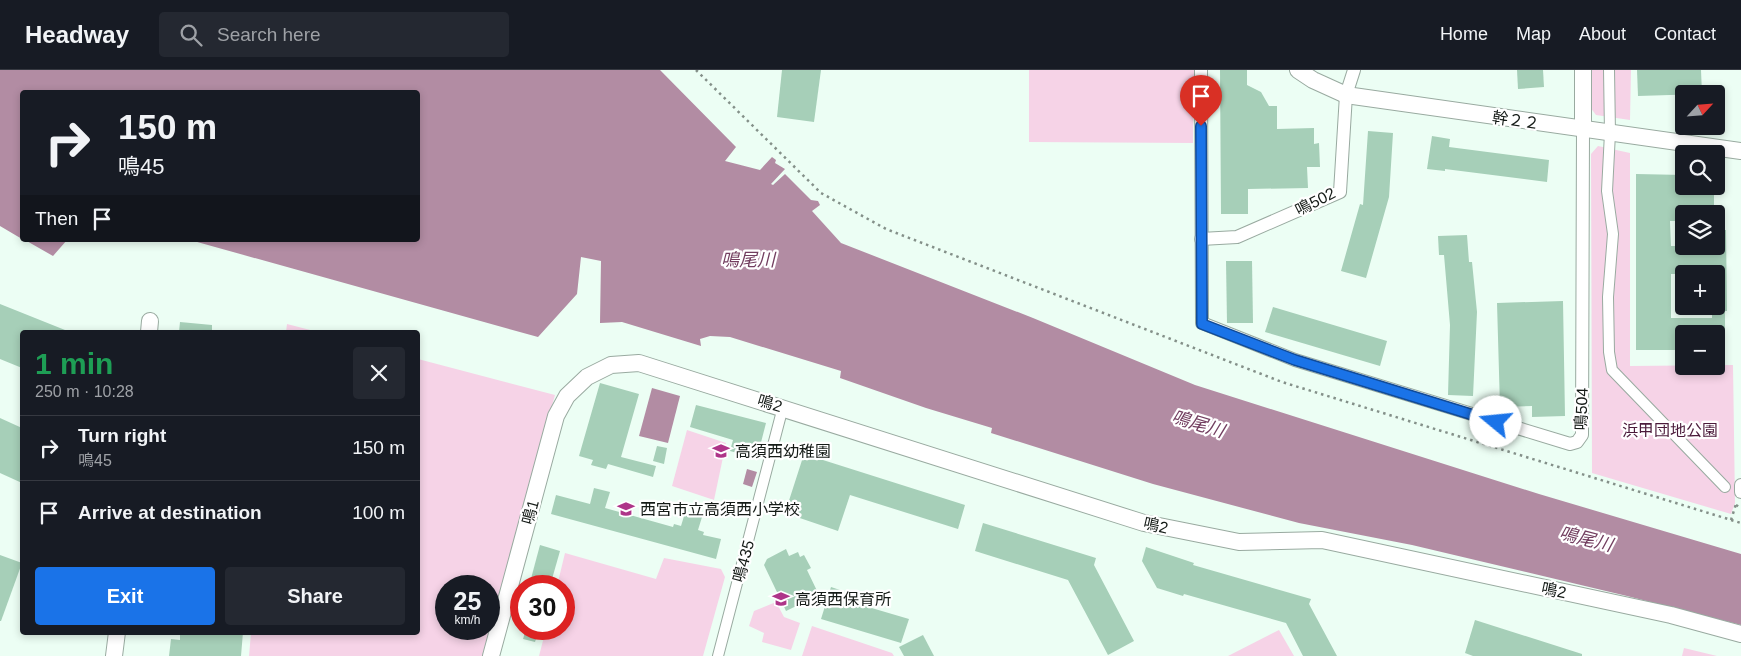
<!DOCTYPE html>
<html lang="en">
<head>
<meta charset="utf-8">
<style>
	body { margin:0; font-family:Arial,"Noto Sans JP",sans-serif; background:#242831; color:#f1f3f6; height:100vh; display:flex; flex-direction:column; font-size:19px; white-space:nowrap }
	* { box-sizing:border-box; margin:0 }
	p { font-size:16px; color:#9ea1a6 }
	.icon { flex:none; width:28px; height:28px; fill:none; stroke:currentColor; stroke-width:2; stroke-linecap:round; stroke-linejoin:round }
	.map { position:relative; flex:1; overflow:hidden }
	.side { position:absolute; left:20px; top:260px; width:400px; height:305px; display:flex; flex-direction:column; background:#171b24; border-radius:5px; box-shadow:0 2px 8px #0003 }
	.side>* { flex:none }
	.top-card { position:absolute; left:20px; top:20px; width:400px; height:152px; border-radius:5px; box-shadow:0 2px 8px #0003; background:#171b24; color:#f1f3f6; overflow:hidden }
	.needle { width:32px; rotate:64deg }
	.buttons { position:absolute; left:1675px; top:15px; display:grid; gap:10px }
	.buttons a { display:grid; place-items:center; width:50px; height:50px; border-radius:5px; background:#171b24; box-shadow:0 2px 8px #0003; font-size:25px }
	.speed { position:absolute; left:435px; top:505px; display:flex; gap:10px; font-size:25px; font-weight:700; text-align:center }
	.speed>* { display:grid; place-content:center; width:65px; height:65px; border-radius:50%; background:#171b24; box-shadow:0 2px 8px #0003; line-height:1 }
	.speed small { font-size:12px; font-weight:400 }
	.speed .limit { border:8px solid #d22; background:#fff; color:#111 }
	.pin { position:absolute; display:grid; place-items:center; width:42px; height:42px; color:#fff; margin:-51px -21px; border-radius:50% 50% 50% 0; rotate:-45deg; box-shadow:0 0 5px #0007 }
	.pin .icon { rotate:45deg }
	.me { position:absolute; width:55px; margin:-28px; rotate:287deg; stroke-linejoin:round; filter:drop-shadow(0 0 4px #0008) }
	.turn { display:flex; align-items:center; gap:18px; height:105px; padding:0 15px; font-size:22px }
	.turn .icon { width:65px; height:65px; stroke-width:2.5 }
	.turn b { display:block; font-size:35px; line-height:42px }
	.then { display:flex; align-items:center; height:48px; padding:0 15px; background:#0003; gap:10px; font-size:19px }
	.round { display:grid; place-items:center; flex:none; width:52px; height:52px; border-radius:5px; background:#242831 }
	.head { display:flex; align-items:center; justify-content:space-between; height:85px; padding:0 15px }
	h1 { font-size:30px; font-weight:600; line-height:38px; color:#1e9e55 }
	.primary-button { display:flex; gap:10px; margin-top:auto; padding:10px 15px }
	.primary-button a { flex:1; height:58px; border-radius:5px; background:#1a73e8; color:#fff; font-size:20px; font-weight:600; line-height:58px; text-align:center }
	.primary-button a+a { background:#242831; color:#f1f3f6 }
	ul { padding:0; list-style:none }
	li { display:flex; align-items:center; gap:15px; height:65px; padding:0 15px; border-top:1px solid #363941 }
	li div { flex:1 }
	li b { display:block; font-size:19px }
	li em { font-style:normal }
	header { display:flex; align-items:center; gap:30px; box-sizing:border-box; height:70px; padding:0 25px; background:#171b24; border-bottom:1px solid #363941 }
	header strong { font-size:24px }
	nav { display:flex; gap:28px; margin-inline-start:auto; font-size:18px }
	.search { width:350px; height:45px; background:#242831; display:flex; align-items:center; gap:12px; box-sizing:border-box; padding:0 18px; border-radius:5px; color:#9ea1a6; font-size:19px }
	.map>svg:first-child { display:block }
	.green { fill:#f6d3e7; fill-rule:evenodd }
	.water { fill:#b28ca3 }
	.building { fill:#a6cfb8; fill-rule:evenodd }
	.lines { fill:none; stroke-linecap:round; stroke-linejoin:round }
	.pedestrian-casing { stroke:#99aaa0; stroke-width:12 }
	.minor-casing { stroke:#99aaa0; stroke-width:14 }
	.tertiary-casing { stroke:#99aaa0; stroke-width:18 }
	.path { stroke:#849089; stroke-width:2.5; stroke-dasharray:2.5 4; stroke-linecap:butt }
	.pedestrian { stroke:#fff; stroke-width:10 }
	.minor { stroke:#fff; stroke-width:12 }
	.tertiary { stroke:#fff; stroke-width:16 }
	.route-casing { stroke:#114b97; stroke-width:12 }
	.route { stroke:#1a73e8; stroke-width:9 }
	.labels { text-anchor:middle; stroke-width:4.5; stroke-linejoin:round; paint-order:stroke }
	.street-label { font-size:16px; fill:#151b17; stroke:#fff }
	.park-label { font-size:16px; fill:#4b1b3b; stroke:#fff }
	.poi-label { font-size:16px; fill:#151b17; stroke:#fff; text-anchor:start }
	.water-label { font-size:18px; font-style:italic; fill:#733f60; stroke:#fff }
</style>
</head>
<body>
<header>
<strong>Headway</strong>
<div class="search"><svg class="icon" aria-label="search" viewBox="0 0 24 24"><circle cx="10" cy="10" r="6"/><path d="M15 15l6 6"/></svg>Search here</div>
<nav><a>Home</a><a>Map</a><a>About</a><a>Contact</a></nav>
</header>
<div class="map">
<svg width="1741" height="586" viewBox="0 0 1741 586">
	<rect width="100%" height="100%" fill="#ecfef4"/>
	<!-- green -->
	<g class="green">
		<polygon points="1029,0 1194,0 1193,73 1029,72"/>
		<polygon points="1590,0 1631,0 1630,50 1596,45 1590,37"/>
		<polygon points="1598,76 1630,83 1630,296 1733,295 1735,433 1731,444 1592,403 1591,84"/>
		<polygon points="287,254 318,262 286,262"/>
		<path d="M418,289L555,325L482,586H249L251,563L418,562ZM446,516H489V559H446Z"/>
		<polygon points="687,360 726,373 714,430 672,416"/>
		<polygon points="565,483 656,509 664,488 721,499 725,507 703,586 539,586 546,559 564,559 564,516 557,516"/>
		<polygon points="776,532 784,547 800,553 791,580 762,572 764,563 749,556 754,541"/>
		<polygon points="812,556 892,583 894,586 802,586"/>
		<polygon points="1279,560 1294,586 1228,586"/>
		<polygon points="1684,578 1717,586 1682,586"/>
	</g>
	<!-- water -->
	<g class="water">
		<polygon points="0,0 660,0 736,77 725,91 760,100 772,87 776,90 775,93 785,99 771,114 773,115 785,104 811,130 818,131 820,135 812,141 841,173 1033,248 1195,315 1539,424 1741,484 1741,555 1627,526 1412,475 1299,453 1153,414 991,363 992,358 926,338 840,308 841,301 730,267 710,266 700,269 701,276 622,252 600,253 601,191 581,187 577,224 538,267 190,170 418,170 418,22 22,22 22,169 0,156"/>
		<polygon points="25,170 67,170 53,186"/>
		<polygon points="652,318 680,326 668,373 639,366"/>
		<polygon points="747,399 757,402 752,417 743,414"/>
	</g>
	<!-- building -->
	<g class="building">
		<polygon points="782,0 821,0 814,52 777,47"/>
		<polygon points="1220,0 1247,0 1247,15 1261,22 1269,36 1277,36 1277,59 1314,58 1314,74 1319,73 1320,97 1307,97 1308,118 1248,119 1248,144 1221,144"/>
		<polygon points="1517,0 1543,0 1544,17 1518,19"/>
		<polygon points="1637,0 1701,0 1702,24 1638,26"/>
		<polygon points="1368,61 1393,63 1389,127 1366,208 1341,201 1360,134 1363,135"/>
		<polygon points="1432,66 1450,69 1449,77 1549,90 1547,112 1445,99 1445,101 1427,99"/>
		<path d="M1636,104L1684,105V116H1714V137H1677L1676,151H1670L1671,176H1716V160H1726L1727,241H1725V264H1684V280H1636ZM1671,204H1716V236H1712V248H1671Z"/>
		<polygon points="1467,165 1469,192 1472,192 1477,242 1473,326 1448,325 1450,255 1444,185 1439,185 1438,166"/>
		<polygon points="1226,191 1252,191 1253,253 1227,253"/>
		<polygon points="1563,231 1565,346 1532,347 1532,336 1500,337 1497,233"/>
		<polygon points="0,234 70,262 22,262 22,298 0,289"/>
		<polygon points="1273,237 1387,271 1380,296 1265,262"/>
		<polygon points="180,252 212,255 212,262 179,262"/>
		<polygon points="600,313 639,324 621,387 656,396 653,407 608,394 606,399 591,395 593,390 579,386"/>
		<polygon points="696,335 766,353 757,388 730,381 733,370 690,357"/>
		<polygon points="0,348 22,358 22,413 0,403"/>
		<polygon points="657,376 667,378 664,394 653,391"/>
		<polygon points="804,384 965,435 958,459 850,425 838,461 785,443"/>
		<polygon points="594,418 610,422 605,438 673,457 674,454 681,456 685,443 702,447 698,460 704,462 703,465 721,469 716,489 551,444 556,425 590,434"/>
		<polygon points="983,453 1096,488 1094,495 1134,571 1108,585 1068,510 975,481"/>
		<polygon points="540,475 560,481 550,516 529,516"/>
		<polygon points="1146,477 1194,493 1193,495 1311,529 1309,534 1337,586 1303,586 1286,553 1184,524 1183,526 1157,518 1142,491"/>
		<polygon points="786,479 789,486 798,482 800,487 804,485 811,498 807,500 819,525 786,541 764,495 767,489"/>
		<polygon points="0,485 22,493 1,551 0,551"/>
		<polygon points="831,517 843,521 841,529 909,549 901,573 821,549"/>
		<polygon points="1475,550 1582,584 1582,586 1473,586 1465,583"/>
		<polygon points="526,559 539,559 535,572 523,569"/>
		<polygon points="180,562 243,562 241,586 169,586 171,569 180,570"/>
		<polygon points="923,565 934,586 904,586 899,577"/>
	</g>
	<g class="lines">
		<!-- pedestrian casing -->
		<g class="pedestrian-casing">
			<g id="pedestrian">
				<polyline points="1609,0 1610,63 1607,121 1613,164 1608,227 1609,282 1612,300 1725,417"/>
				<polyline points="718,586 783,337"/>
			</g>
		</g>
		<!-- minor casing -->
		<g class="minor-casing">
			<g id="minor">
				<polyline points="1201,0 1202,253 1295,290 1570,374 1577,372 1582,365 1583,59"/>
				<polyline points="1201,169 1237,167 1340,122 1346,25 1354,0"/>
				<polyline points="1741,415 1741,422"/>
			</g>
		</g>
		<!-- tertiary casing -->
		<g class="tertiary-casing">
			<g id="tertiary">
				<polyline points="1298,0 1313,10 1346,25 1741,81"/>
				<polyline points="1583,0 1583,59"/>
				<polyline points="149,262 150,251"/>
				<polyline points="114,586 117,562"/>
				<polyline points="491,586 556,346 567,326 587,307 611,295 639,293 1144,453 1239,472 1322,470 1671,545 1741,564"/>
			</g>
		</g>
		<!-- path -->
		<g class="path">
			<polyline points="696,0 821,123 886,159 1282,312 1741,453"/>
			<polyline points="1736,435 1741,438"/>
			<polyline points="1731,450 1736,434"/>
		</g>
		<!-- pedestrian -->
		<use href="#pedestrian" class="pedestrian"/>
		<!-- minor -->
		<use href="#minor" class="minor"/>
		<!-- tertiary -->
		<use href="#tertiary" class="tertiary"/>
	</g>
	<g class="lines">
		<!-- route casing -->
		<g class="route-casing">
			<polyline id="route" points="1201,56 1202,254 1295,290 1496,352"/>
		</g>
		<!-- route -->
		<use href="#route" class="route"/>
	</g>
	<!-- icons -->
	<defs>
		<g id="school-bare" transform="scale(1.35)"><path d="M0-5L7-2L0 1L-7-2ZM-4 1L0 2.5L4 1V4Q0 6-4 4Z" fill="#ae3589" stroke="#fff" stroke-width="2.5" paint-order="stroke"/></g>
	</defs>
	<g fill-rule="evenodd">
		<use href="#school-bare" x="721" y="381"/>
		<use href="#school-bare" x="626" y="439"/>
		<use href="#school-bare" x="781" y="529"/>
	</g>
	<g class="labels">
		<!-- street labels -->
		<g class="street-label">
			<text transform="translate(1516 50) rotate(8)" y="6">幹２２</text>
			<text transform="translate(1315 131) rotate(-27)" y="6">鳴502</text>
			<text transform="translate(770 333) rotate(17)" y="6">鳴2</text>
			<text transform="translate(1581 339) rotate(-88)" y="6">鳴504</text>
			<text transform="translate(530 442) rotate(-75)" y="6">鳴1</text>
			<text transform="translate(1156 455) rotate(13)" y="6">鳴2</text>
			<text transform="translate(743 491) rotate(-75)" y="6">鳴435</text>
			<text transform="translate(1554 520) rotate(12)" y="6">鳴2</text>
		</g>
		<!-- park labels -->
		<g class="park-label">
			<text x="1670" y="366">浜甲団地公園</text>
		</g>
		<!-- poi labels -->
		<g class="poi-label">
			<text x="735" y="387">高須西幼稚園</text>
			<text x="640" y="445">西宮市立高須西小学校</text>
			<text x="795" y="535">高須西保育所</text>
		</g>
		<!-- water labels -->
		<g class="water-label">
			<text x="748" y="196">鳴尾川</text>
			<text transform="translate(1198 354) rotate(17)" y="6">鳴尾川</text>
			<text transform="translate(1586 469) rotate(14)" y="6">鳴尾川</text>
		</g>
	</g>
</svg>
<div class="buttons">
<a><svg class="needle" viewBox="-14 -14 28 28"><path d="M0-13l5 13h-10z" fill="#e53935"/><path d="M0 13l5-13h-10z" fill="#9ea1a6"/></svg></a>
<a><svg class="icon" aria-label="search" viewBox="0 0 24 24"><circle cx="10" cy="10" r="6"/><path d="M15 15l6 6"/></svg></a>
<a><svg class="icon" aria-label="layers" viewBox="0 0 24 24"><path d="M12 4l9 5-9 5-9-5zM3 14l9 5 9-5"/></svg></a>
<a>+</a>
<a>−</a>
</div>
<div class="speed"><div>25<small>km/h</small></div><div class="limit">30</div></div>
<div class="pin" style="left:1201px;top:56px;background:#d93025"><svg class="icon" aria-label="arrive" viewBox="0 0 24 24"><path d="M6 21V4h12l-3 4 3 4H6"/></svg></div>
<svg class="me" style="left:1496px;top:352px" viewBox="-20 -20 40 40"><circle r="19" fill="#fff"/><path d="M0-13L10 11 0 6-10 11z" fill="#1a73e8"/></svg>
<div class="top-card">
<div class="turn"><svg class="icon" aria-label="right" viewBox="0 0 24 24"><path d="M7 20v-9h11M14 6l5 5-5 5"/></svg><div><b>150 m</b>鳴45</div></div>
<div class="then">Then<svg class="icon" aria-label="arrive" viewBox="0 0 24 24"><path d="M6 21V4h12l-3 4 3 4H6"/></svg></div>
</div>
<section class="side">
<div class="head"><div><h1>1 min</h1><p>250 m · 10:28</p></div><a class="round"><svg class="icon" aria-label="close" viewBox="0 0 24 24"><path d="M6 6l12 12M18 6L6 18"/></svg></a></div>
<ul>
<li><svg class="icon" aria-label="right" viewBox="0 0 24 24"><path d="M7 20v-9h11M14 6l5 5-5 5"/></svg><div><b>Turn right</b><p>鳴45</p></div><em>150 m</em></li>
<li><svg class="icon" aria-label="arrive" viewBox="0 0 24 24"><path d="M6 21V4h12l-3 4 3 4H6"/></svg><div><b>Arrive at destination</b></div><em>100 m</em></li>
</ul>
<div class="primary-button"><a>Exit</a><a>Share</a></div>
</section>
</div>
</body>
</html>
